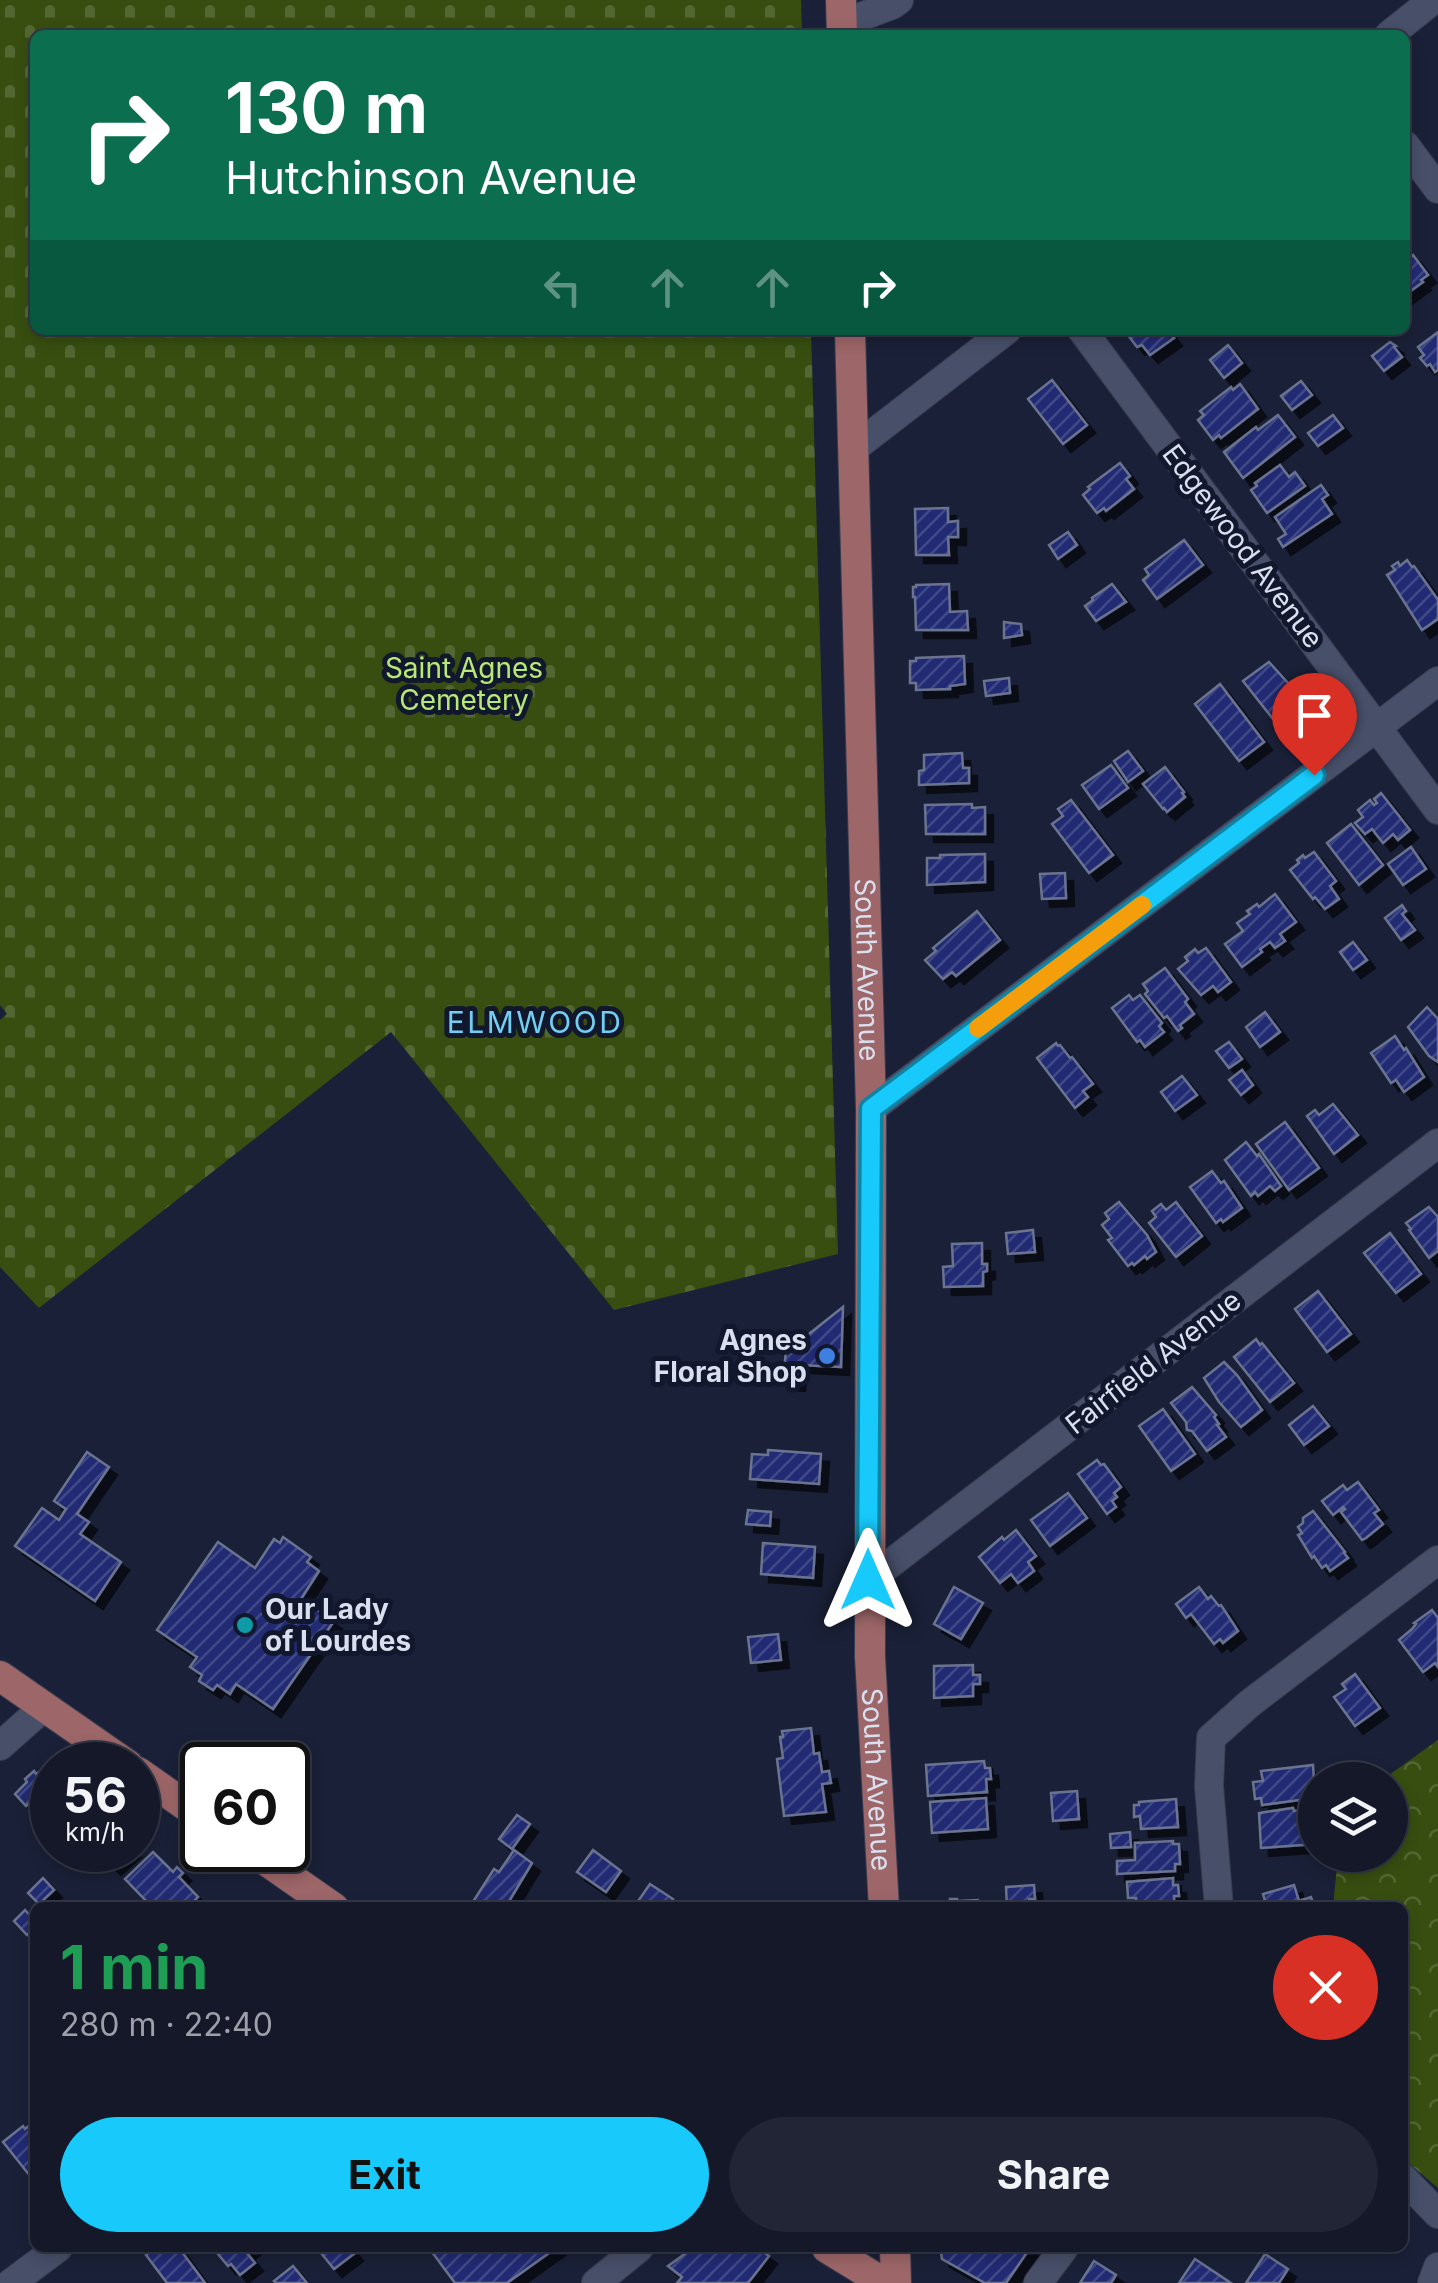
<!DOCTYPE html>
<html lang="en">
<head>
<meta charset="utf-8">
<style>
	body { margin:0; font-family:Inter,sans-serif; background:#212535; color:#f1f3f6; height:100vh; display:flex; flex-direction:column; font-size:38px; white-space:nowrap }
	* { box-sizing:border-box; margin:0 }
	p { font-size:32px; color:#9da0a8 }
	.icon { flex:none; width:55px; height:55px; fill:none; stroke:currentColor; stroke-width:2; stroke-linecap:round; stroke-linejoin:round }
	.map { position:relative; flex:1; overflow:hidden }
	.drawer { position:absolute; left:30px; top:1902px; width:1378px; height:350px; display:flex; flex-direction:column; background:#141829; border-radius:15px; box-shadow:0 5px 15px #0003,0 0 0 2px #333746 }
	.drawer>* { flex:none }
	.top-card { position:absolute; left:30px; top:30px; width:1380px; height:305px; border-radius:15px; box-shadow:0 5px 15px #0003,0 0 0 2px #333746; background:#0b6e4f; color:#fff; overflow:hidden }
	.fabs { position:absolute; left:1298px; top:1762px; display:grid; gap:20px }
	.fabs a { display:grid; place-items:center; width:110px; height:110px; border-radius:50%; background:#141829; box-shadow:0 5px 15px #0003,0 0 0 2px #333746; font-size:50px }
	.speed { position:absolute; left:30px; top:1742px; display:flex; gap:20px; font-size:50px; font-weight:700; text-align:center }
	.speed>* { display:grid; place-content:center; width:130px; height:130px; border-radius:50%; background:#141829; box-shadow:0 5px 15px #0003,0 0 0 2px #333746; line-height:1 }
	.speed small { font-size:25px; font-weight:400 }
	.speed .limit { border:5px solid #111; border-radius:15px; background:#fff; color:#111 }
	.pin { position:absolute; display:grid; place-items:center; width:85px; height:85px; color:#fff; margin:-102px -42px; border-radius:50% 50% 50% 0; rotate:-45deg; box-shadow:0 0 10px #0007 }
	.pin .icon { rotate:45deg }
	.me { position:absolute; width:110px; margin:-55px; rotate:0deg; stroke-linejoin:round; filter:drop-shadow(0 0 8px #0008) }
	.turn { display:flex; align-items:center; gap:35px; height:210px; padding:0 30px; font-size:45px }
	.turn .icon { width:130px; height:130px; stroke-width:2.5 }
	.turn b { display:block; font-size:70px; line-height:85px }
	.lanes { display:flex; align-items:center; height:95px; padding:0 30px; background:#0003; justify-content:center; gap:50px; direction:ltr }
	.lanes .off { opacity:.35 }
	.round { display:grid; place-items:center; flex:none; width:105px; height:105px; border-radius:52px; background:#212535 }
	.headline { display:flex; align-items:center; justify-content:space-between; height:170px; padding:0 30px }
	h1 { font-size:60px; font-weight:700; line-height:75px; color:#1e9e55 }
	.cta { display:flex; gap:20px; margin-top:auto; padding:20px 30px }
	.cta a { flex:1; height:115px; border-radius:60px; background:#17cafb; color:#111; font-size:40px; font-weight:700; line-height:115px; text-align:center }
	.cta a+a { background:#212535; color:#f1f3f6 }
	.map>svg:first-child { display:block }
	.forest { fill:url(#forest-crowns) }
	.cemetery { fill:url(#cemetery-stones) }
	.building { fill:url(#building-hatch); stroke:#6a738f; stroke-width:2.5; filter:url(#shadow) }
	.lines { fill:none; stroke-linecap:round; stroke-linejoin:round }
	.minor-casing { stroke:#383c50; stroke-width:30 }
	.major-casing { stroke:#383c50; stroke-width:32 }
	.minor { stroke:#474f69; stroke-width:28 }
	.major { stroke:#9d6668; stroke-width:30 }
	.route-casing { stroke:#0f83a3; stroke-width:25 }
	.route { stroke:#17cafb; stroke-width:18 }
	.slow { stroke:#f59e0b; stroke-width:18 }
	.shop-dot { fill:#3f7fe0; stroke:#11172d; stroke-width:4 }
	.culture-dot { fill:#0f9aa8; stroke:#11172d; stroke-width:4 }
	.labels { text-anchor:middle; stroke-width:10; stroke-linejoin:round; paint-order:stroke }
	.street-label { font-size:28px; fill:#dadfef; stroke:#11172d }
	.park-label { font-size:28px; fill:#b8e875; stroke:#11172d }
	.poi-label { font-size:28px; font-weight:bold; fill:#dadfef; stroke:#11172d; text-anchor:end }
	.neighbourhood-label { font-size:30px; letter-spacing:2.5px; fill:#73cff1; stroke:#11172d }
</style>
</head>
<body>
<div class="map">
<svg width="1438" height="2283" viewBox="0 0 1438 2283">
	<defs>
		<pattern id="forest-crowns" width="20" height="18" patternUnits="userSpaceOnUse" patternTransform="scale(2.5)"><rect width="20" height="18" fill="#374e10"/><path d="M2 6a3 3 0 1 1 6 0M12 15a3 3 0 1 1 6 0" fill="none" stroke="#536733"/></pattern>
		<pattern id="cemetery-stones" width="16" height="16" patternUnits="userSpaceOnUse" patternTransform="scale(2.5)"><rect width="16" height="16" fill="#374e10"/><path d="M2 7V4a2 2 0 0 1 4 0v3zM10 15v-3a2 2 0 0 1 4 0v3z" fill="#536733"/></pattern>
		<pattern id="building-hatch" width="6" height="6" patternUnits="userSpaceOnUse" patternTransform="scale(2.5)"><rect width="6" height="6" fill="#202b73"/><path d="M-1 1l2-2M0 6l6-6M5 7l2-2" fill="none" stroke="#404987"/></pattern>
		<filter id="shadow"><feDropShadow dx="8" dy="8" stdDeviation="0" flood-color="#0009"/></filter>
	</defs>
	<rect width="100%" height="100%" fill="#1a2037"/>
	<!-- forest -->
	<polygon class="forest" points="1438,1740 1438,2188 1403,2158 1402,1908 1333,1907 1338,1855 1390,1855 1390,1780 1382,1780"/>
	<!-- cemetery -->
	<polygon class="cemetery" points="0,0 801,0 802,35 35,35 35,330 811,330 838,1254 614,1310 391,1032 39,1308 0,1267 0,1020 7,1014 0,1005"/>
	<!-- building -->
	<g class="building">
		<polygon points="1413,255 1428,275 1421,280 1423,282 1405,295 1405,259 1406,261"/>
		<polygon points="1124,330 1168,330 1174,338 1150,355 1142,345 1137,347"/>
		<polygon points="1438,332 1438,370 1435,372 1430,364 1427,366 1420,358 1424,355 1418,347"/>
		<polygon points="1390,342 1396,346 1394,347 1402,357 1384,371 1372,356"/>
		<polygon points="1228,345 1242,363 1224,378 1210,360"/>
		<polygon points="1052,380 1087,425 1063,444 1028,399"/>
		<polygon points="1301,381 1312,395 1292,410 1281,396"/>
		<polygon points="1240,384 1258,409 1221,438 1219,435 1213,440 1198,420 1204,415 1200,411 1231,387 1233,390"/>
		<polygon points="1278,415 1295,437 1243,478 1224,452 1256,427 1258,430"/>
		<polygon points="1333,415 1343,428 1318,446 1308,433"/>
		<polygon points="1120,463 1130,476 1126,479 1134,489 1106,511 1104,508 1097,513 1083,495 1090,489 1088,487"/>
		<polygon points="1280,465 1289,477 1295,472 1305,486 1267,513 1251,490 1257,486 1255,483"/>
		<polygon points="1321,485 1328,495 1322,499 1332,514 1283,547 1278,539 1286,534 1275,517"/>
		<polygon points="948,508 948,522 958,521 958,537 948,537 949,555 916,555 915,509"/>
		<polygon points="1068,532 1077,545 1058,559 1049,545"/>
		<polygon points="1184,540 1203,565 1157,599 1143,580 1149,575 1145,569"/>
		<polygon points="1407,560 1412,567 1414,566 1438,600 1438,619 1422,630 1387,575 1395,570 1392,566 1398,562 1400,566"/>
		<polygon points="949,584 950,612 967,611 968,630 916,630 915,597 913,597 913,587 916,587 916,585"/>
		<polygon points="1112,584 1126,602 1096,621 1085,606 1093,600 1092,598"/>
		<polygon points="1004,622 1021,624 1022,635 1004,638"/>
		<polygon points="964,656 965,684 950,686 950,689 916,690 916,683 910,683 910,661 916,661 916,658"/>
		<polygon points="1269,662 1297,693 1293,695 1302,705 1277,724 1243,681"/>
		<polygon points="1009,678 1010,693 986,696 984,681"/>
		<polygon points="1220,684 1264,742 1239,761 1195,704"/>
		<polygon points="1128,751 1143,771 1128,782 1114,761"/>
		<polygon points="962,753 963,768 969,768 969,783 919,785 919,771 924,770 924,755"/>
		<polygon points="1111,765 1128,788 1099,809 1082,785"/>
		<polygon points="1165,767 1184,792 1182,793 1185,797 1167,812 1164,808 1163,809 1143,784"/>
		<polygon points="1381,793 1410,830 1398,840 1393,834 1383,843 1372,829 1365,834 1355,823 1363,817 1358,810 1370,800 1374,805 1377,803 1374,799"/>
		<polygon points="1071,800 1113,855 1089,873 1052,824 1063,816 1058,809"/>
		<polygon points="972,804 972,808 985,807 985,834 926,834 925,805"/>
		<polygon points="1351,824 1383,865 1359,885 1327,843"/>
		<polygon points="1411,847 1426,869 1403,885 1388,864"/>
		<polygon points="1314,852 1336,881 1330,886 1339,899 1325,909 1315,897 1313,899 1290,870 1299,863 1297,860 1303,855 1305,858"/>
		<polygon points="985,854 985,882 927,885 927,858 940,858 940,855"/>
		<polygon points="1065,873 1066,898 1042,899 1040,874"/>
		<polygon points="1275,894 1296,922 1280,934 1285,941 1275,948 1270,942 1260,949 1262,952 1242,967 1225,944 1243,931 1237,923 1250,914 1247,911 1257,904 1259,907"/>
		<polygon points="1402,905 1406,911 1402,914 1415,930 1401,940 1385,918"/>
		<polygon points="977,911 1000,940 956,976 952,972 943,979 925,960 936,951 933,948"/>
		<polygon points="1353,942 1367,960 1353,970 1340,952"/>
		<polygon points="1206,948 1231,982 1218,992 1213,986 1201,995 1178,969 1188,961 1185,957 1195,949 1198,953"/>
		<polygon points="1165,968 1188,999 1185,1002 1194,1014 1180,1025 1182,1028 1178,1031 1167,1016 1164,1018 1145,994 1148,991 1143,984"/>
		<polygon points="1129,995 1133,1000 1140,995 1162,1023 1159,1026 1164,1032 1145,1047 1140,1040 1137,1042 1112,1008"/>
		<polygon points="1427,1007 1438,1019 1438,1062 1429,1056 1408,1027"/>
		<polygon points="1265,1012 1280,1032 1260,1047 1246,1027"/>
		<polygon points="1395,1036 1404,1050 1406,1048 1424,1077 1404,1092 1396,1080 1391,1083 1371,1053"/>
		<polygon points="1229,1042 1242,1059 1229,1068 1216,1051"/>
		<polygon points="1056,1043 1058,1046 1060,1045 1070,1058 1072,1057 1093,1084 1083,1091 1088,1097 1075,1108 1037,1058"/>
		<polygon points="1242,1070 1253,1085 1241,1095 1229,1080"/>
		<polygon points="1182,1076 1197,1095 1175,1111 1161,1092"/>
		<polygon points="1333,1104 1358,1135 1334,1154 1307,1116 1315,1110 1319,1115"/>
		<polygon points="1285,1122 1319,1168 1289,1190 1256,1144"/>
		<polygon points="1246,1142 1257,1156 1259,1154 1281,1186 1275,1191 1270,1186 1258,1196 1255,1192 1251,1196 1225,1160"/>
		<polygon points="1212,1171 1221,1183 1224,1181 1242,1208 1223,1222 1221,1219 1216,1223 1190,1187"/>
		<polygon points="1119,1202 1147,1235 1156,1252 1147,1259 1145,1256 1134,1265 1132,1263 1128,1266 1108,1240 1112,1238 1102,1225 1109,1219 1105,1213"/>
		<polygon points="1176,1202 1202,1236 1176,1257 1149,1223 1156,1217 1152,1211 1161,1204 1166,1210"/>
		<polygon points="1429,1207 1438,1217 1438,1251 1429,1258 1409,1230 1411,1229 1406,1223"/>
		<polygon points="1033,1230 1035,1252 1008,1254 1006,1233"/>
		<polygon points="1390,1233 1421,1274 1396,1293 1364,1253"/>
		<polygon points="982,1243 982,1264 987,1264 987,1271 983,1272 983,1286 944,1287 943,1267 953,1266 952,1244"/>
		<polygon points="1318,1291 1351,1334 1327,1352 1295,1309"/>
		<polygon points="843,1307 841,1367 799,1365 797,1383 783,1382 786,1350 790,1349"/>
		<polygon points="1256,1339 1260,1345 1262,1343 1294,1383 1270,1402 1234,1357"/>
		<polygon points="1224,1362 1237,1375 1262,1410 1241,1427 1219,1402 1204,1378"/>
		<polygon points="1192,1387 1216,1415 1214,1417 1219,1424 1217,1425 1226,1437 1207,1451 1192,1431 1187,1430 1186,1422 1171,1403"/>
		<polygon points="1313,1406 1329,1426 1304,1445 1289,1425"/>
		<polygon points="1163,1409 1195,1454 1171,1471 1139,1426"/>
		<polygon points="768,1450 821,1454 819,1484 750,1479 752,1454 768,1455"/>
		<polygon points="87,1452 109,1467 77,1514 89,1522 80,1534 121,1562 95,1601 15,1546 42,1508 59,1520 66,1509 54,1501"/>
		<polygon points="1097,1460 1101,1465 1104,1464 1121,1487 1114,1493 1117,1497 1112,1501 1116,1507 1107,1514 1078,1474"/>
		<polygon points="1358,1482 1379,1510 1374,1513 1383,1524 1366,1538 1362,1540 1341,1512 1345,1509 1343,1507 1333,1515 1322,1501 1343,1485 1347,1490"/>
		<polygon points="1068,1493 1087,1518 1050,1546 1031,1520"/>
		<polygon points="748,1510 771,1512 770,1526 746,1524"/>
		<polygon points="1313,1511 1345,1552 1344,1553 1348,1558 1330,1571 1326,1565 1322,1568 1314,1556 1312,1558 1298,1535 1302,1533 1298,1527 1303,1523 1303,1518"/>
		<polygon points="1016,1530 1036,1556 1028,1562 1034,1571 1018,1583 1011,1574 1000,1583 979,1557 1002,1537 1004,1540"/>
		<polygon points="283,1537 311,1557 307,1562 319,1571 301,1599 334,1621 273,1709 236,1684 230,1694 217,1685 213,1690 199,1681 202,1675 190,1667 197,1657 157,1630 218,1542 255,1568 274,1539 280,1543"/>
		<polygon points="763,1543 815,1547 813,1578 761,1574"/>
		<polygon points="954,1587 983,1603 961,1639 934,1624"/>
		<polygon points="1199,1587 1208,1599 1211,1596 1219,1606 1221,1605 1238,1631 1223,1643 1220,1639 1214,1644 1191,1614 1186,1618 1176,1604"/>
		<polygon points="1432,1610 1438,1618 1438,1667 1435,1663 1423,1672 1399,1640 1412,1629 1416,1624 1414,1623"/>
		<polygon points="778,1634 781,1660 751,1663 748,1637"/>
		<polygon points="973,1665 973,1675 980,1675 980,1684 973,1684 973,1696 934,1698 934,1666"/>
		<polygon points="1355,1674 1380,1708 1355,1726 1334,1697 1346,1689 1342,1684"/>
		<polygon points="811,1728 814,1754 819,1753 822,1772 829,1771 831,1783 822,1784 826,1812 784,1816 777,1759 783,1758 780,1737 783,1737 782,1731"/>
		<polygon points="984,1761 985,1768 990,1768 991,1779 986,1779 987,1792 928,1796 926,1765"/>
		<polygon points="53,1762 56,1765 52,1765 52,1801 40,1812 31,1801 26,1806 15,1794 27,1782 25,1779 34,1771 36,1774"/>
		<polygon points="1313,1765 1315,1798 1262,1805 1261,1798 1255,1799 1253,1782 1263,1781 1261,1771"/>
		<polygon points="1077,1791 1079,1819 1053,1821 1051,1793"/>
		<polygon points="986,1798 988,1829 932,1833 930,1802"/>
		<polygon points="1176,1799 1178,1827 1141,1829 1140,1816 1134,1817 1134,1805 1139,1805 1139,1802"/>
		<polygon points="1293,1808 1294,1811 1315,1810 1315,1844 1261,1848 1259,1813"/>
		<polygon points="517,1815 530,1824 512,1849 499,1839"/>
		<polygon points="1130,1832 1131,1847 1111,1848 1110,1834"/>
		<polygon points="1173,1841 1173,1844 1179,1844 1180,1864 1175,1864 1175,1871 1117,1874 1117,1861 1135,1860 1135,1843"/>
		<polygon points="97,1850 132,1850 113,1867"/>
		<polygon points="514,1850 532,1863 505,1908 469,1908 494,1869 499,1872"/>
		<polygon points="593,1850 621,1871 606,1892 577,1872"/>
		<polygon points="153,1852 173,1872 177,1867 183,1873 179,1877 198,1897 187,1908 153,1908 125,1879"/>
		<polygon points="43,1878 54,1890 39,1904 28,1893"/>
		<polygon points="1173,1878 1173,1885 1178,1885 1179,1896 1174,1896 1174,1905 1137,1907 1136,1898 1128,1898 1127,1882"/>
		<polygon points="650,1884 673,1899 667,1908 634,1907"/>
		<polygon points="1034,1885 1035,1899 1029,1899 1030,1908 1007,1908 1006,1887"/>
		<polygon points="1294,1885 1299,1901 1311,1897 1315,1908 1267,1908 1263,1894"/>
		<polygon points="950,1899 957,1899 957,1901 978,1900 979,1908 930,1908 929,1904 950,1901"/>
		<polygon points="25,1910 35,1921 35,1928 27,1935 14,1921"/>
		<polygon points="35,2117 35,2180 34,2181 3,2142 23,2126 25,2129 34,2122 32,2119"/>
		<polygon points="155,2248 179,2248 205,2283 167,2283 146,2255"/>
		<polygon points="213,2248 251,2248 246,2252 255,2263 240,2275 231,2264 228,2266"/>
		<polygon points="317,2248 351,2248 355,2253 334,2269"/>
		<polygon points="429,2248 556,2248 507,2283 455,2283"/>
		<polygon points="693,2248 702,2253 706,2248 758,2248 769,2256 748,2283 677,2283 682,2277 668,2266"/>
		<polygon points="935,2248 1030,2248 1006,2283 985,2283 942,2259 941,2252"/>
		<polygon points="1265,2254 1288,2269 1279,2283 1246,2283"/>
		<polygon points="1195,2259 1231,2283 1179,2283"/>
		<polygon points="1094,2261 1116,2275 1111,2283 1080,2283"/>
		<polygon points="293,2266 307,2283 276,2283 274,2281"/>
	</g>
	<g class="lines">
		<!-- minor casing -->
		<g class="minor-casing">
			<g id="minor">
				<polyline points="842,24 892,5 899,0"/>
				<polyline points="1389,35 1433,0"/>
				<polyline points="1405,145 1438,189"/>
				<polyline points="1082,330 1438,810"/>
				<polyline points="853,449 1007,330"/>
				<polyline points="871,1109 1438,681"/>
				<polyline points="869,1580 1438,1143"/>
				<polyline points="0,1746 44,1707"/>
				<polyline points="1219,1908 1209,1786 1211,1738 1249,1704 1438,1560"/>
				<polyline points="1402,2177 1438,2214"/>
				<polyline points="11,2283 58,2248"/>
				<polyline points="596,2283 639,2248"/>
				<polyline points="1038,2283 1064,2248"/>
				<polyline points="1432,2283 1438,2267"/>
			</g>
		</g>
		<!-- major casing -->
		<g class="major-casing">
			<g id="major">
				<polyline points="841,0 842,35"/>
				<path id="s1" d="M850,330L871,1109L870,1657L884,1908"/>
				<polyline points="0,1676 128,1765"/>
				<polyline points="138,1772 202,1817"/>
				<polyline points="251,1850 334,1908"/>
				<polyline points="827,2248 884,2283"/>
				<polyline points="895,2248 896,2283"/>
			</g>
		</g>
		<!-- minor -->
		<use href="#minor" class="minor"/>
		<!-- major -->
		<use href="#major" class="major"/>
	</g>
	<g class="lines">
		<!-- route casing -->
		<g class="route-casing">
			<polyline id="route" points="868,1580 871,1109 1314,775"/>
		</g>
		<!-- route -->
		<use href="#route" class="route"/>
		<!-- slow -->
		<polyline class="slow" points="978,1028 1142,905"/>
	</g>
	<!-- markers -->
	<circle class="shop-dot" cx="827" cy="1356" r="10"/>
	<circle class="culture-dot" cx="245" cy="1625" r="10"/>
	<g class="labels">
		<!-- street labels -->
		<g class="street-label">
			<text transform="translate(1243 546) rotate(53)" y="10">Edgewood Avenue</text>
			<text dy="10" stroke="none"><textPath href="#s1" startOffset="640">South Avenue</textPath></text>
			<text transform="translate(1153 1362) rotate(-38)" y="10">Fairfield Avenue</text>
			<text dy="10" stroke="none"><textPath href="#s1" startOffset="1450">South Avenue</textPath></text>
		</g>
		<!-- park labels -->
		<g class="park-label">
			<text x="464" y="678">Saint Agnes<tspan x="464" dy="32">Cemetery</tspan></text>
		</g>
		<!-- poi labels -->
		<g class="poi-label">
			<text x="807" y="1350">Agnes<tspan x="807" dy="32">Floral Shop</tspan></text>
			<text x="265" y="1619" text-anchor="start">Our Lady<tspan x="265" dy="32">of Lourdes</tspan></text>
		</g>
		<!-- neighbourhood labels -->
		<g class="neighbourhood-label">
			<text x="535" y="1033">ELMWOOD</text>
		</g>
	</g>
</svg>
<div class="fabs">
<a><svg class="icon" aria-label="layers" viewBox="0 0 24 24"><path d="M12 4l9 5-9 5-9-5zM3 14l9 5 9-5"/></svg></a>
</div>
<div class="speed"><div>56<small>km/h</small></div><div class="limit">60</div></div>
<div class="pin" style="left:1314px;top:775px;background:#d93025"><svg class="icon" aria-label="arrive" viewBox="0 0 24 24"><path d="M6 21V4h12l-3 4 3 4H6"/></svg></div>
<svg class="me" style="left:868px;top:1580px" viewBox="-20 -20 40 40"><path d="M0-17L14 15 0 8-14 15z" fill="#17cafb" stroke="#fff" stroke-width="4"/></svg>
<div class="top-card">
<div class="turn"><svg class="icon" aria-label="right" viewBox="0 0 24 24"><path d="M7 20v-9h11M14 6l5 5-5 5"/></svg><div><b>130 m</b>Hutchinson Avenue</div></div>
<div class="lanes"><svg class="icon off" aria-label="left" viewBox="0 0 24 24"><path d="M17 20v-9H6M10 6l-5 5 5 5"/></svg><svg class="icon off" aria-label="ahead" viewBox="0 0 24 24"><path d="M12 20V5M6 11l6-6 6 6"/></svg><svg class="icon off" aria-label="ahead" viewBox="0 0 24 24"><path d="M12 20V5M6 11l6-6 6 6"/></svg><svg class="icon" aria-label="right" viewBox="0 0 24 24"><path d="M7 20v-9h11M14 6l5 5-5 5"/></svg></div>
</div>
<section class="drawer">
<div class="headline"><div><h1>1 min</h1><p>280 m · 22:40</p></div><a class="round" style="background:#d93025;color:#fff"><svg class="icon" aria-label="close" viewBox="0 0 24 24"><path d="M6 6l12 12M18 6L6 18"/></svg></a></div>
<div class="cta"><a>Exit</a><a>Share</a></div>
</section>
</div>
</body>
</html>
